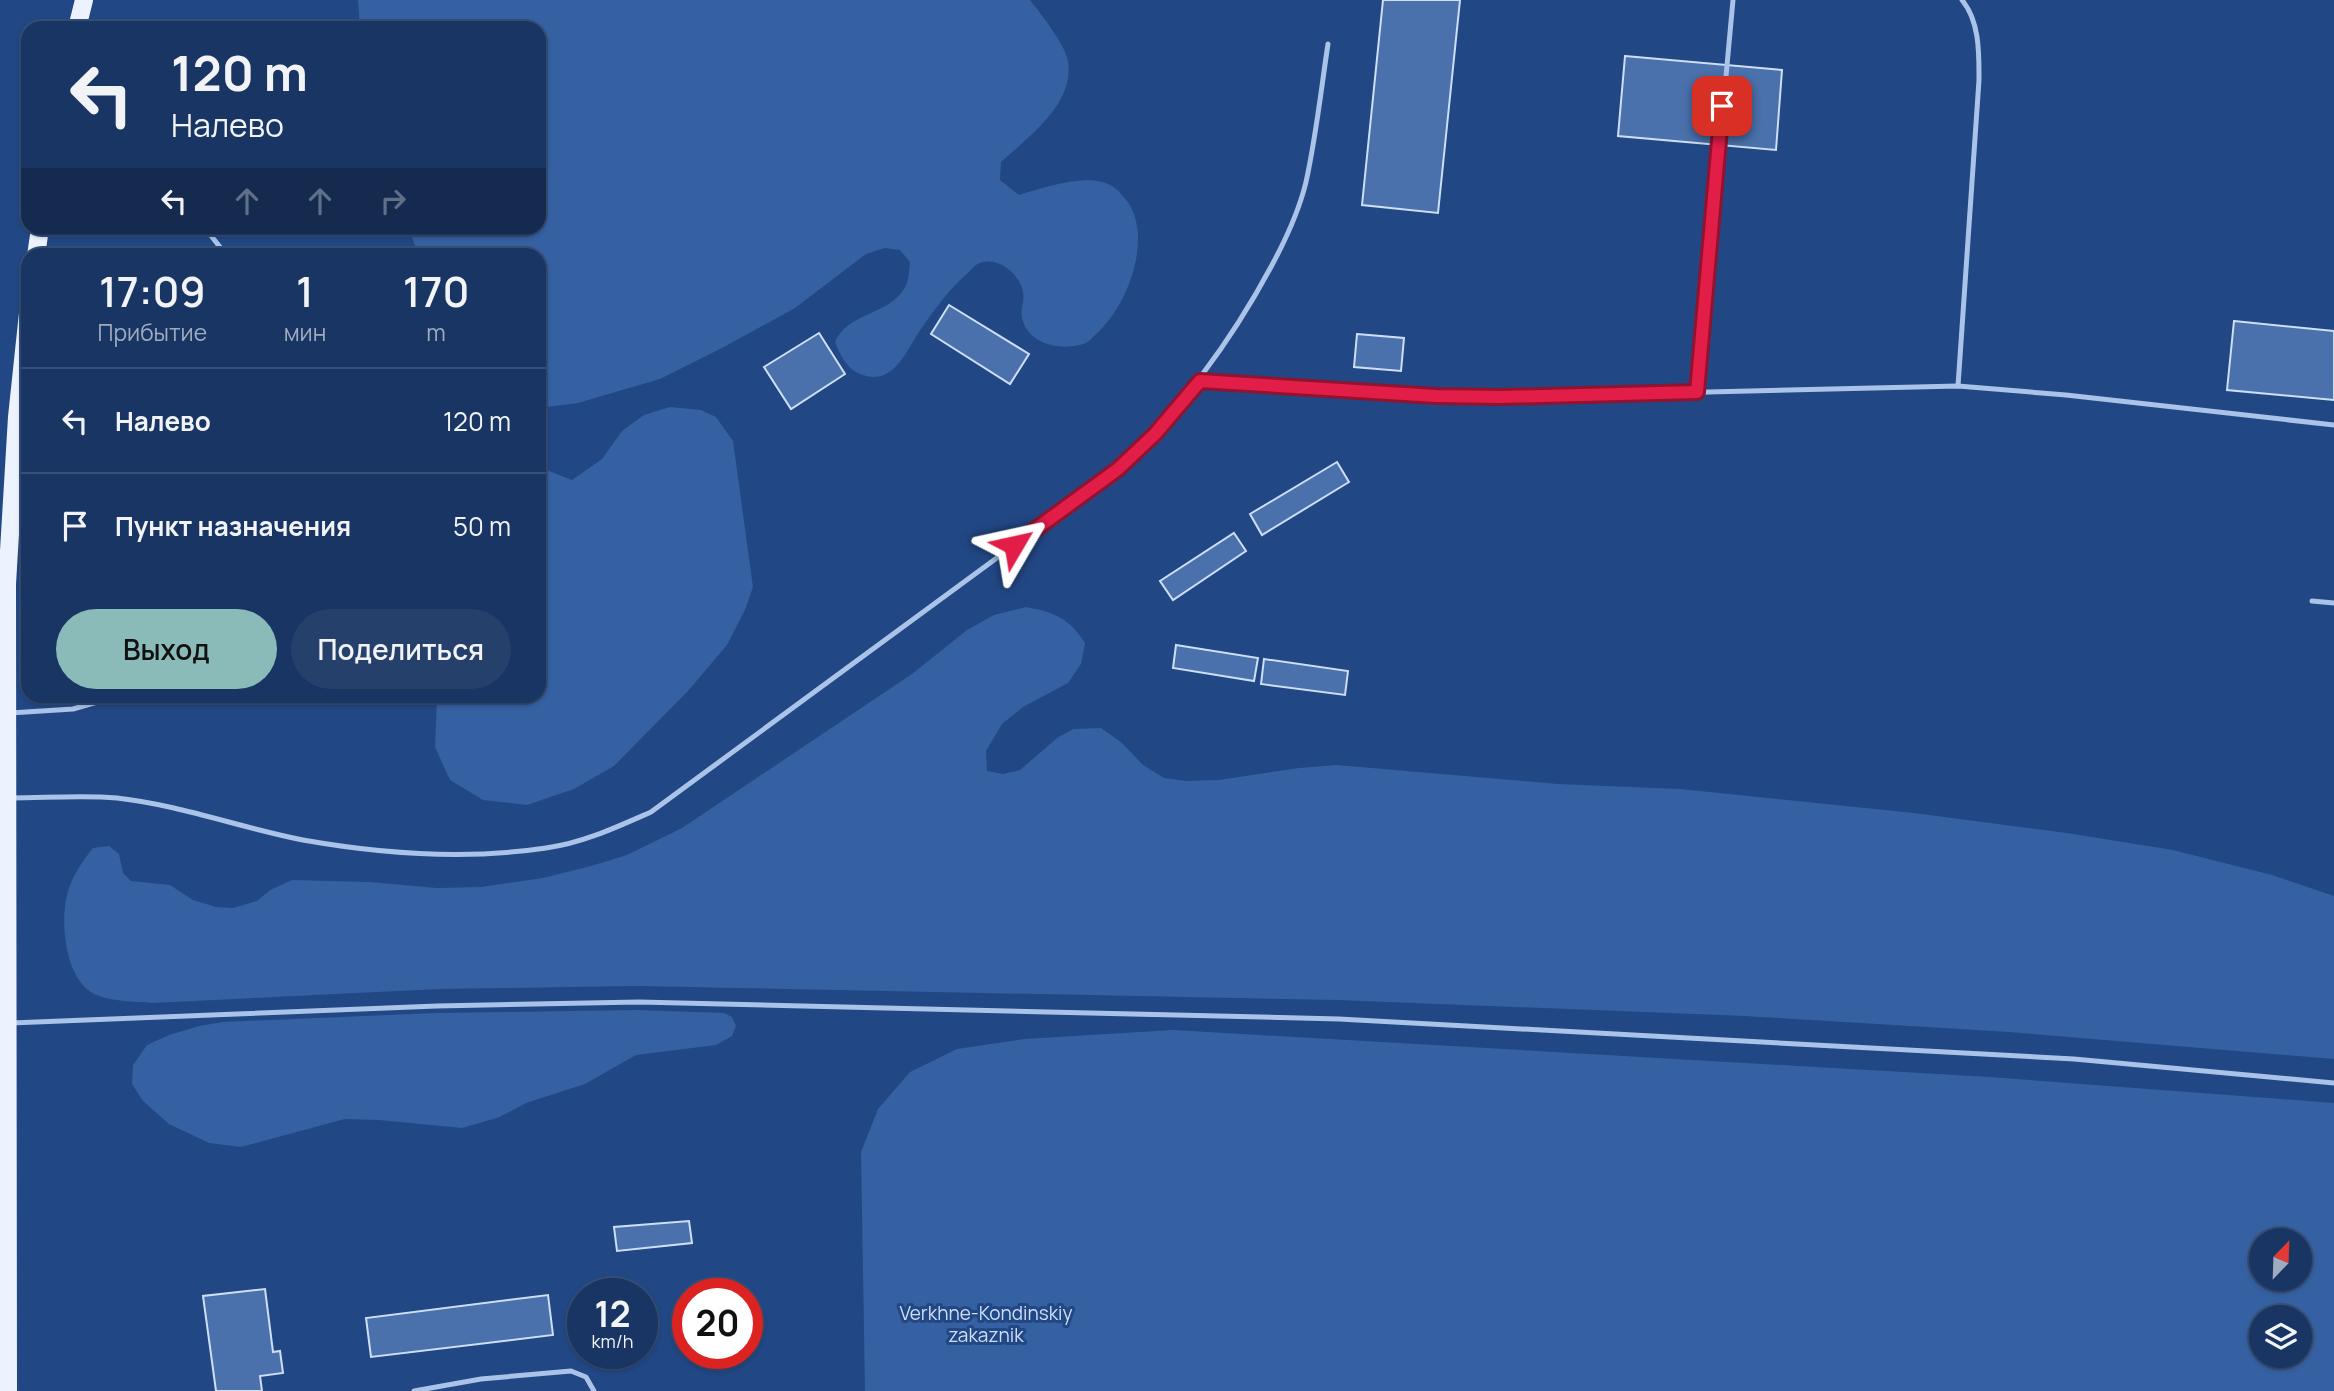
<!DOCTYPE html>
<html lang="ru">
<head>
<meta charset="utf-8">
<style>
	body { margin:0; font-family:Manrope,sans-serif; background:#26406c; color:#f1f3f6; height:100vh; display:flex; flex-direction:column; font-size:26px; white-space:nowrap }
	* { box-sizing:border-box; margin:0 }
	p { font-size:23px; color:#9fabbe }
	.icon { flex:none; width:38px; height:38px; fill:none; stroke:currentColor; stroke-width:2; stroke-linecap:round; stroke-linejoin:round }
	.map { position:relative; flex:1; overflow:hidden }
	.details { position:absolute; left:21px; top:248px; width:525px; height:455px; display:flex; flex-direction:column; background:#193563; border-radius:21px; box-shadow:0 2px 5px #0004,0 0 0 2px #375078 }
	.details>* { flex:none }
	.top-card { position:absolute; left:21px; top:21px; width:525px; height:214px; border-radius:21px; box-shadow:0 2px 5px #0004,0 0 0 2px #375078; background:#193563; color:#f1f3f6; overflow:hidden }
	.needle { width:46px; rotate:23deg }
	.tools { position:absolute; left:2249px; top:1228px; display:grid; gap:14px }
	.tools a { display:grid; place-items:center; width:63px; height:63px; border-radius:50%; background:#193563; box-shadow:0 2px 5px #0004,0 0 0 2px #375078; font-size:35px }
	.speed { position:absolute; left:567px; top:1278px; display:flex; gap:14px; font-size:35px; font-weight:700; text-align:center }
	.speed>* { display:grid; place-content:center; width:91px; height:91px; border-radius:50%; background:#193563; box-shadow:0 2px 5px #0004,0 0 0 2px #375078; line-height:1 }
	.speed small { font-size:18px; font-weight:400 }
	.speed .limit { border:10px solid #d22; background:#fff; color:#111 }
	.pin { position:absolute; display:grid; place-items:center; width:60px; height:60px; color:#fff; margin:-30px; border-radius:14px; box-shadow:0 4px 10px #0006 }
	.me { position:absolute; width:77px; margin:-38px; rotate:54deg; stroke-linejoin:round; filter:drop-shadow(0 0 5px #0008) }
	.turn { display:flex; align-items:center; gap:24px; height:147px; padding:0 35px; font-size:32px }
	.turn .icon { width:91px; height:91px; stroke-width:2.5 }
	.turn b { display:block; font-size:49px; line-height:60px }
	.lanes { display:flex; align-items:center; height:66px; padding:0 35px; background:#0003; justify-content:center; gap:35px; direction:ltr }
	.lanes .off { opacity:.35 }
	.eta { display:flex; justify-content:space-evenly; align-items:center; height:119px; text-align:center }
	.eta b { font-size:42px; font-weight:600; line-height:49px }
	.cta { display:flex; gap:14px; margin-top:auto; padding:14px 35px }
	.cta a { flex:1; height:80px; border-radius:42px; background:#8bbbb9; color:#111; font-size:28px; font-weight:600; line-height:80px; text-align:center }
	.cta a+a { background:#26406c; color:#f1f3f6 }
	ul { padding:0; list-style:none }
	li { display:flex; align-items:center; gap:21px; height:105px; padding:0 35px; border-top:2px solid #375078 }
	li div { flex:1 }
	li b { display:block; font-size:26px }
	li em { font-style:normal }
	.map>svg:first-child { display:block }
	.green { fill:#3560a1; fill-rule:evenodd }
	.building { fill:#4a71ac; stroke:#cddef7; stroke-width:2 }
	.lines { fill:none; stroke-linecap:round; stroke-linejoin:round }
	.service { stroke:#a9c3e9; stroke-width:5 }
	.primary { stroke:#ecf2fe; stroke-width:18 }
	.route-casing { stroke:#92132f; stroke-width:18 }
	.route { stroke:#e11d48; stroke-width:12 }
	.labels { text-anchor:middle; stroke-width:6; stroke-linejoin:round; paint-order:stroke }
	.park-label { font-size:19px; fill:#cddef7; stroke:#214784 }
</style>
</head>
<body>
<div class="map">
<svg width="2334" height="1391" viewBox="0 0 2334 1391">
	<rect width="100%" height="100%" fill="#214784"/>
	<!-- green -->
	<g class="green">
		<path d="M358,0H1030C1041,14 1065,44 1068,61C1075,104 1028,137 1001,162L1000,180L1019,195C1043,188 1077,176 1102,182C1113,184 1121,193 1127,201C1154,238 1127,308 1095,335C1092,338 1088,343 1083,344C1061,351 1028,345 1022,318C1020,310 1025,300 1023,292C1020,274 998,256 980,263C976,264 971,270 968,273C949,289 935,309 921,329C906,350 894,388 860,374C847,369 840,355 835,342C848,312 887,316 904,289C909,283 909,270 910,262L900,250L885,248L866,254L795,308L724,347L660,379L578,403L539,408V256L418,255L409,228H539V28H360Z"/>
		<polygon points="670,407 701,410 716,417 733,441 753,587 745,610 727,645 688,691 614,766 574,789 527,805 483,800 450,780 435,747 437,697 539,696 539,467 572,480 602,459 622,431 644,415"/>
		<path d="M1026,607C1054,612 1069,618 1085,643L1081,664L1068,683L1023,707L1002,724L986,751L987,771L1003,774L1020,770L1057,738L1073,729L1101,728L1122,743L1143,765L1164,778L1186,781L1219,780L1299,768L1337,765L1558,784L1680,789L1914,813L2067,833L2173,850L2272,875L2334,896V1059L2009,1032L1745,1016L1337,1000L636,986L439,989L152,1003C134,1001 110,1002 94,994C65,979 60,923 67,895C71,877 82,862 93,848L109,846L119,854L123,873L131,881L170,885L193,900L216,907L233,908L257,901L270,890L292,880L370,882L437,888L481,887L543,878L591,866L627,855L682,828L912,674L967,630L994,615Z"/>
		<polygon points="637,1010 724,1013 732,1017 736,1026 732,1036 716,1045 636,1055 585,1084 526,1103 500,1117 462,1128 379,1120 345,1119 241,1147 209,1143 169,1124 143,1101 132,1084 133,1065 147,1045 169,1035 199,1026 223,1022 435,1013"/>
		<path d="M1173,1030L1990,1077L2334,1103V1391H865L861,1152L878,1109L910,1072L957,1049L1024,1039ZM2261,1241H2300V1279H2261ZM2261,1318H2300V1356H2261Z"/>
	</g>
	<!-- building -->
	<g class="building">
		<polygon points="1383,0 1460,0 1438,213 1362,205"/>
		<polygon points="1625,56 1782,70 1776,150 1618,136"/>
		<polygon points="949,305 1029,354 1010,384 931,334"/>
		<polygon points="2234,321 2334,331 2334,400 2227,390"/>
		<polygon points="819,333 845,374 791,409 764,367"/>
		<polygon points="1357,334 1404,338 1401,371 1354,367"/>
		<polygon points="1337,462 1349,482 1262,535 1250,514"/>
		<polygon points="1234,533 1246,551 1173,600 1160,581"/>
		<polygon points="1176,645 1258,658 1254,681 1173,668"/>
		<polygon points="1264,659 1348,671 1345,695 1261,684"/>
		<polygon points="689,1221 692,1243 617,1251 614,1227"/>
		<polygon points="265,1289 273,1352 280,1351 283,1373 260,1376 262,1391 216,1391 203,1296"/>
		<polygon points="548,1295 553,1335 371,1357 366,1318"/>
	</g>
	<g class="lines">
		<!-- service -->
		<g class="service">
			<polyline points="205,228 227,256"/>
			<polyline points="1200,381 1436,396 1501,397 1958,386 2066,395 2334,425"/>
			<path d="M1958,386L1979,80C1979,54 1980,22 1962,0"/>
			<polyline points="1697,392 1733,0"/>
			<polyline points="2312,601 2334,603"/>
			<polyline points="10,713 73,709 118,696"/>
			<path d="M11,798C45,798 82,795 117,798C180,805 241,828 303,840C382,854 466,860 546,848C583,843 617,827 651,812L1118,469C1180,410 1231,342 1272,265C1286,239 1299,211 1306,182C1316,137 1321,90 1328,44"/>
			<polyline points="11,1023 437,1006 639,1002 1339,1019 2074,1059 2334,1083"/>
			<polyline points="414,1391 481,1379 571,1371 586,1377 594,1391"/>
		</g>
		<!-- primary -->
		<g class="primary">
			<polyline points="77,28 84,0"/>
			<polyline points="36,256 40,228"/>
			<polyline points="8,1391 7,584 17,417 28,313"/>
		</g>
	</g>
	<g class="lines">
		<!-- route casing -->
		<g class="route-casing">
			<polyline id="route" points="1014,545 1118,469 1155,434 1200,381 1436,396 1501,397 1697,392 1722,106"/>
		</g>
		<!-- route -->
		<use href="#route" class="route"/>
	</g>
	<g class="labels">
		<!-- park labels -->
		<g class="park-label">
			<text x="986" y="1320">Verkhne-Kondinskiy<tspan x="986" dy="22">zakaznik</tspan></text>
		</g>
	</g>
</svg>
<div class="tools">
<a><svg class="needle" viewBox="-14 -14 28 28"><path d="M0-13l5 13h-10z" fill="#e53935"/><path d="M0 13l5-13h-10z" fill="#9fabbe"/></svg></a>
<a><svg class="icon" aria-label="layers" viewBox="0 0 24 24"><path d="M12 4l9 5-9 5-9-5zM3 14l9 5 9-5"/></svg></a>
</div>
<div class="speed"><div>12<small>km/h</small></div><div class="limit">20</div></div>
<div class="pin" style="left:1722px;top:106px;background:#d93025"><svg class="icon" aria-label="arrive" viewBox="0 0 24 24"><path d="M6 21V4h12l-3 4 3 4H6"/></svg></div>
<svg class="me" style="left:1014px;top:545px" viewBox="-20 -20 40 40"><path d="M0-17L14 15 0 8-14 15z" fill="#e11d48" stroke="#fff" stroke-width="4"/></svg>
<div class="top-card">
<div class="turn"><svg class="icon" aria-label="left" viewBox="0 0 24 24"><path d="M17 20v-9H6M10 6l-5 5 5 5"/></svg><div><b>120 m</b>Налево</div></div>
<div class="lanes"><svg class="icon" aria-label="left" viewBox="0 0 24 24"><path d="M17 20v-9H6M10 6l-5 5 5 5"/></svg><svg class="icon off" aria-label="ahead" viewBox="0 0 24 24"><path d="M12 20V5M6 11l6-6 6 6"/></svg><svg class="icon off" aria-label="ahead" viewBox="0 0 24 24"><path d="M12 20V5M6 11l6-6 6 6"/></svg><svg class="icon off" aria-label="right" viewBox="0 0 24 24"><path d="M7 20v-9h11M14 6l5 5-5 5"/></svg></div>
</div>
<section class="details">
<div class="eta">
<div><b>17:09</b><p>Прибытие</p></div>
<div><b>1</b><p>мин</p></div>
<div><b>170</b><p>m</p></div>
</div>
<ul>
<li><svg class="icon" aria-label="left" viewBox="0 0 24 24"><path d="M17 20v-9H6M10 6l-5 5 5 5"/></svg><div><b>Налево</b></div><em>120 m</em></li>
<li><svg class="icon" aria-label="arrive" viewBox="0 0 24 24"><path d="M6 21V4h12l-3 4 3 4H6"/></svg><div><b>Пункт назначения</b></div><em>50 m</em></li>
</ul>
<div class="cta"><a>Выход</a><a>Поделиться</a></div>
</section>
</div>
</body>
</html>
